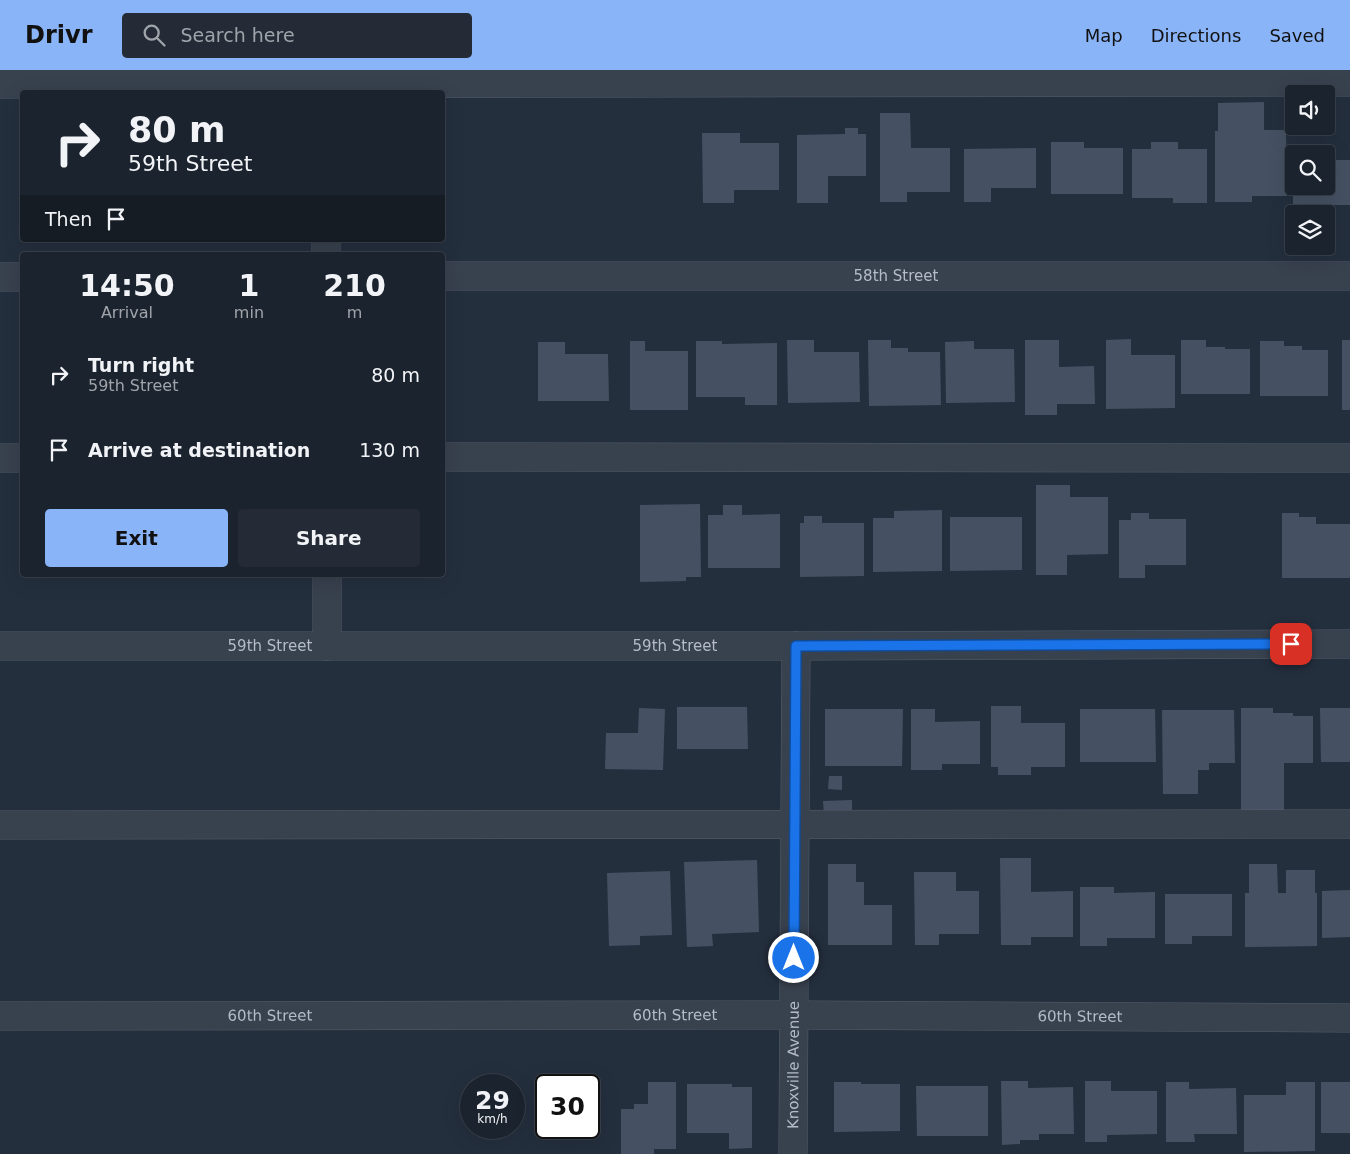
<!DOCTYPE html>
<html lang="en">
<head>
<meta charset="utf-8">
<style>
	body { margin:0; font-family:"DejaVu Sans",sans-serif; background:#242b36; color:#f1f3f6; height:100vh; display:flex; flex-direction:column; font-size:19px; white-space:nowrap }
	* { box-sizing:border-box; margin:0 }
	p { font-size:16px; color:#a0a4aa }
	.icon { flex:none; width:28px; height:28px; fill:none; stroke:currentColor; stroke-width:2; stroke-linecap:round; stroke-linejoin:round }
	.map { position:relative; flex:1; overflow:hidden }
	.details { position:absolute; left:20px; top:182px; width:425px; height:325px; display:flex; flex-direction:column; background:#1b232e; border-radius:5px; box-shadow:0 5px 20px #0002,0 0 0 1px #39404a }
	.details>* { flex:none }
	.guide { position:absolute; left:20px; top:20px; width:425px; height:152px; border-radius:5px; box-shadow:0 5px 20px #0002,0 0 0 1px #39404a; background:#1b232e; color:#f1f3f6; overflow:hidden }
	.controls { position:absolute; left:1285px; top:15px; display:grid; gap:10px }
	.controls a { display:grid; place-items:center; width:50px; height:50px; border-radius:5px; background:#1b232e; box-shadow:0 5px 20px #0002,0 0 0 1px #39404a; font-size:25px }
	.speed { position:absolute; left:460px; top:1004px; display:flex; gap:10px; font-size:25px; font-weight:700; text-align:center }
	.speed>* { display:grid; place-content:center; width:65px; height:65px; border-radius:50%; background:#1b232e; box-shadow:0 5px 20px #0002,0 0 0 1px #39404a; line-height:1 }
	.speed small { font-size:12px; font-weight:400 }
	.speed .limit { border:2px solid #111; border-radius:8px; background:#fff; color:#111 }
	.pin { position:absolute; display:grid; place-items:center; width:42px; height:42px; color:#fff; margin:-21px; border-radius:10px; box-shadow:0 2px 8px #0006 }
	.me { position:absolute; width:55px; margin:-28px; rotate:0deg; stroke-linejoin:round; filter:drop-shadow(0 0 4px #0008) }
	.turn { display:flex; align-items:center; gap:18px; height:105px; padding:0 25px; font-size:22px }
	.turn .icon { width:65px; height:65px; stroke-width:2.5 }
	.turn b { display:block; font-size:35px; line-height:42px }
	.then { display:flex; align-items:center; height:48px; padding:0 25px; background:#0003; gap:10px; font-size:19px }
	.eta { display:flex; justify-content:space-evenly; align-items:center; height:85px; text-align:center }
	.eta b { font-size:30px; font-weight:800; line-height:35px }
	.button { display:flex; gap:10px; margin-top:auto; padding:10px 25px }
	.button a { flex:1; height:58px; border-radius:5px; background:#8ab4f8; color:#111; font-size:20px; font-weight:800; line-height:58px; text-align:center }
	.button a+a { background:#242b36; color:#f1f3f6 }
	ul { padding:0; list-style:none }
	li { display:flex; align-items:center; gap:15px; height:75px; padding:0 25px }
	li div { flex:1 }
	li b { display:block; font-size:19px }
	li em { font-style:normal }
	header { display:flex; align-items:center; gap:30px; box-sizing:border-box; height:70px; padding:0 25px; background:#8ab4f8; color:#111 }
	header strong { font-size:24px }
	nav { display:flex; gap:28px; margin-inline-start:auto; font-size:18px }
	.search { width:350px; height:45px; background:#242b36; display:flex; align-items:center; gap:12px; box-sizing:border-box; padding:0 18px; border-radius:5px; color:#a0a4aa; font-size:19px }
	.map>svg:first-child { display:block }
	.building { fill:#455162 }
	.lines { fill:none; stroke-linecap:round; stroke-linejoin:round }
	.minor-casing { stroke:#565f6c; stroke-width:29 }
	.minor { stroke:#38414e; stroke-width:28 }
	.route-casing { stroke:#114b97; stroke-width:12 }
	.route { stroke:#1a73e8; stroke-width:9 }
	.labels { text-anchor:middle; stroke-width:5; stroke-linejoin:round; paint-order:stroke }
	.street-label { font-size:15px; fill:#b4bcc9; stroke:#1d2633 }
</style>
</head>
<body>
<header>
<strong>Drivr</strong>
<div class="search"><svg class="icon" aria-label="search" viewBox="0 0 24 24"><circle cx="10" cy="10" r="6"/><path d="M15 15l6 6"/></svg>Search here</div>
<nav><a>Map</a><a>Directions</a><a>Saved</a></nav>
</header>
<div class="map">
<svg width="1350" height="1084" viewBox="0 0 1350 1084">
	<rect width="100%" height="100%" fill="#242f3e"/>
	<!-- building -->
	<g class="building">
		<polygon points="1264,32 1264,60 1286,60 1287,126 1252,126 1252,132 1215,132 1215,61 1218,61 1218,33"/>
		<polygon points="880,43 910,43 911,78 950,78 950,122 907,122 907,132 880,132"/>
		<polygon points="845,58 858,58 858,64 866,64 866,106 828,106 828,133 797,133 797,65 845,64"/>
		<polygon points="702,63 740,63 740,73 779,73 779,120 734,120 734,133 703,133"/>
		<polygon points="1051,72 1084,72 1084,78 1123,78 1123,124 1051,124"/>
		<polygon points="1151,72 1178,72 1178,79 1207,79 1207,133 1173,133 1173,128 1132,128 1132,79 1151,79"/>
		<polygon points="1036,78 1036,118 991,118 991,132 964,132 964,79"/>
		<polygon points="1326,90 1350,90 1350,135 1293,135 1293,116 1326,116"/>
		<polygon points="1131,269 1131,285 1175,285 1175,338 1106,339 1106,270"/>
		<polygon points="787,270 814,270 814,282 859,282 860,332 788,333"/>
		<polygon points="868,270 891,270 891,278 908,278 908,282 940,282 941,335 869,336"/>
		<polygon points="1025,270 1059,270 1059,297 1094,296 1095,334 1057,334 1057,345 1025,345"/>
		<polygon points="1181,270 1206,270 1206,277 1225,277 1225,279 1250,279 1250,324 1181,324"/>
		<rect x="1342" y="270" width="8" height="70"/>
		<polygon points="630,271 645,271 645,281 688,281 688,340 630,340"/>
		<polygon points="696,271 722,271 722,274 777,273 777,335 745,335 745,327 696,327"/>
		<polygon points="974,271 974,279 1014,279 1015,332 946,333 945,272"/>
		<polygon points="1260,271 1284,271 1284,276 1302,276 1302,280 1328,280 1328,326 1260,326"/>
		<polygon points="538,272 565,272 565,284 608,284 609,331 538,331"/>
		<polygon points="1036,415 1070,415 1070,427 1108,427 1108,484 1067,485 1067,505 1036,505"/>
		<polygon points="700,434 701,507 686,507 686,511 640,512 640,435"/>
		<polygon points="723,435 742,435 742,445 780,444 780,498 708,498 708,445 723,445"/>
		<polygon points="942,440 942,501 873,502 873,448 894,448 894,441"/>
		<polygon points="1131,443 1149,443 1149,449 1186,449 1186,495 1145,495 1145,508 1119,508 1119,450 1131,450"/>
		<polygon points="1282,443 1299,443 1299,447 1316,447 1316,454 1350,454 1350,508 1282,508"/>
		<polygon points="804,446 822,446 822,453 864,453 864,506 800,507 800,453 804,453"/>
		<polygon points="950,447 1022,447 1022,500 950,501"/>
		<polygon points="991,636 1021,636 1021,653 1065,653 1065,697 1031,697 1031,705 998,705 998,697 991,697"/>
		<polygon points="677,637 747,637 748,679 677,679"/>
		<polygon points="639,638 665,639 663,700 605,699 606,663 638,663"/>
		<polygon points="1241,638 1273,638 1273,643 1293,643 1293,646 1313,646 1313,693 1284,693 1284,746 1241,746"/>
		<polygon points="1320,638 1350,638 1350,692 1321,692"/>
		<polygon points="825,639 903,639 902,696 825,696"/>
		<polygon points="911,639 935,639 935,652 980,651 980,694 942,694 942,700 911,700"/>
		<polygon points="1080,639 1155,639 1156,692 1080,692"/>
		<polygon points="1162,640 1234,640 1235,693 1209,693 1209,700 1198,700 1198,724 1163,724"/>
		<polygon points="829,706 842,706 842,720 828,719"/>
		<polygon points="852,730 852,745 824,746 823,731"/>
		<polygon points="1000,788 1031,788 1031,822 1073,821 1073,867 1031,867 1031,875 1001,875"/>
		<polygon points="757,790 759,862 712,864 713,876 687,877 684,792"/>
		<polygon points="828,794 856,794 856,812 864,812 864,835 892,835 892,875 828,875"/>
		<polygon points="1249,794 1277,794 1278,823 1286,823 1286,800 1315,800 1315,823 1317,823 1317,876 1245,877 1245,823 1249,823"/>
		<polygon points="670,801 672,865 640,866 640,875 609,876 607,803"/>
		<polygon points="914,802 956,802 956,821 979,821 979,864 939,864 939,875 915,875"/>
		<polygon points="1080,817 1114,817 1114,823 1155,822 1155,868 1107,868 1107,876 1080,876"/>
		<polygon points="1350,820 1350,867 1322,868 1322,821"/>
		<polygon points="1165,824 1232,824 1232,866 1192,866 1192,874 1165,874"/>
		<polygon points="1001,1011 1028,1011 1028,1018 1073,1017 1074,1064 1039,1064 1039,1070 1020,1070 1020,1074 1002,1075"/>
		<polygon points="1085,1011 1111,1011 1111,1021 1157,1021 1157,1064 1107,1065 1107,1072 1085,1072"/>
		<polygon points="648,1012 676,1012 676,1079 654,1079 654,1084 621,1084 621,1039 634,1039 634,1034 648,1034"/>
		<polygon points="834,1012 861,1012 861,1014 900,1014 900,1061 834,1062"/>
		<polygon points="1166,1012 1189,1012 1189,1019 1236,1018 1237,1064 1194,1064 1195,1072 1166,1072"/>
		<polygon points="1286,1012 1315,1012 1315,1081 1244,1082 1244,1025 1286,1025"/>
		<rect x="1321" y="1012" width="29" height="51"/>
		<polygon points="687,1014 732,1014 732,1017 752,1017 752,1078 729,1079 729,1063 687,1063"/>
		<polygon points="916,1016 988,1016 988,1066 917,1066"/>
	</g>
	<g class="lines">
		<!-- minor casing -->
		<g class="minor-casing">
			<g id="minor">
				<polyline points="0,14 1350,12"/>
				<polyline points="326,170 326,185"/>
				<path id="s1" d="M442,206H1350"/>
				<polyline points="0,207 22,207"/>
				<polyline points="442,387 1350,388"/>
				<polyline points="0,388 22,388"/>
				<polyline points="327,505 327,576"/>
				<path id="s2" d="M0,576H796L1350,574"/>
				<polyline points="0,755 1350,754"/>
				<path id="s3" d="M0,946L794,945L1350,948"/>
				<path id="s4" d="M793,1084L796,576"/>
			</g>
		</g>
		<!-- minor -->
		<use href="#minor" class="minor"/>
	</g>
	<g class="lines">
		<!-- route casing -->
		<g class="route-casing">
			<polyline id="route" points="794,888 796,576 1291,574"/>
		</g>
		<!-- route -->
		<use href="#route" class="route"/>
	</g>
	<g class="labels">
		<!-- street labels -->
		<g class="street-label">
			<text dy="5" stroke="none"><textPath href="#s1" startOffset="454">58th Street</textPath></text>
			<text dy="5" stroke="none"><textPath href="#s2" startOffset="270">59th Street</textPath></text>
			<text dy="5" stroke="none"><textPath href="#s2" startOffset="675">59th Street</textPath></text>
			<text dy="5" stroke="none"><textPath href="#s3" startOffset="675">60th Street</textPath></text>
			<text dy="5" stroke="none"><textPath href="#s3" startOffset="270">60th Street</textPath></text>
			<text dy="5" stroke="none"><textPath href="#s3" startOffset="1080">60th Street</textPath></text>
			<text dy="5" stroke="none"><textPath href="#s4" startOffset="89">Knoxville Avenue</textPath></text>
		</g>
	</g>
</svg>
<div class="controls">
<a><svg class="icon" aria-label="sound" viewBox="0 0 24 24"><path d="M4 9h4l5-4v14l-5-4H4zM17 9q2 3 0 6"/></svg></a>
<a><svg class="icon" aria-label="search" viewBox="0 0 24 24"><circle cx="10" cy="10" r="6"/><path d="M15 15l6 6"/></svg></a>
<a><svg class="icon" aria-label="layers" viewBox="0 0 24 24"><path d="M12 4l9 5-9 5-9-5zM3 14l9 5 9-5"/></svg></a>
</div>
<div class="speed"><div>29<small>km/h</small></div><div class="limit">30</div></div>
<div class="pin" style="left:1291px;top:574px;background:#d93025"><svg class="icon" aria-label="arrive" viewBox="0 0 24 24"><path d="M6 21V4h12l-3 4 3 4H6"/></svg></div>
<svg class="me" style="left:794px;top:888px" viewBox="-20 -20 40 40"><circle r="17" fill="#1a73e8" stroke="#fff" stroke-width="3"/><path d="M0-11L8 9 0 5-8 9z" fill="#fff"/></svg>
<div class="guide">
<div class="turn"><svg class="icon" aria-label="right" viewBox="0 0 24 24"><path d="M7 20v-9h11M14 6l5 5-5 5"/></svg><div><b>80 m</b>59th Street</div></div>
<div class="then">Then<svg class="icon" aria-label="arrive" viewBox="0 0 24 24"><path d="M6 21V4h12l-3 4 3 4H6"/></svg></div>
</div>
<section class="details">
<div class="eta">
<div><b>14:50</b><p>Arrival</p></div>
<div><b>1</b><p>min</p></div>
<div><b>210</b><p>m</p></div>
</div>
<ul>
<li><svg class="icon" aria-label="right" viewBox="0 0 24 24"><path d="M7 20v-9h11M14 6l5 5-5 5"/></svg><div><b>Turn right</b><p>59th Street</p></div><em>80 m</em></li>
<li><svg class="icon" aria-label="arrive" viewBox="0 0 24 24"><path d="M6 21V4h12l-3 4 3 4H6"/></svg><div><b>Arrive at destination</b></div><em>130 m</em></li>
</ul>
<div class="button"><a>Exit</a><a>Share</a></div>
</section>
</div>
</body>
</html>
